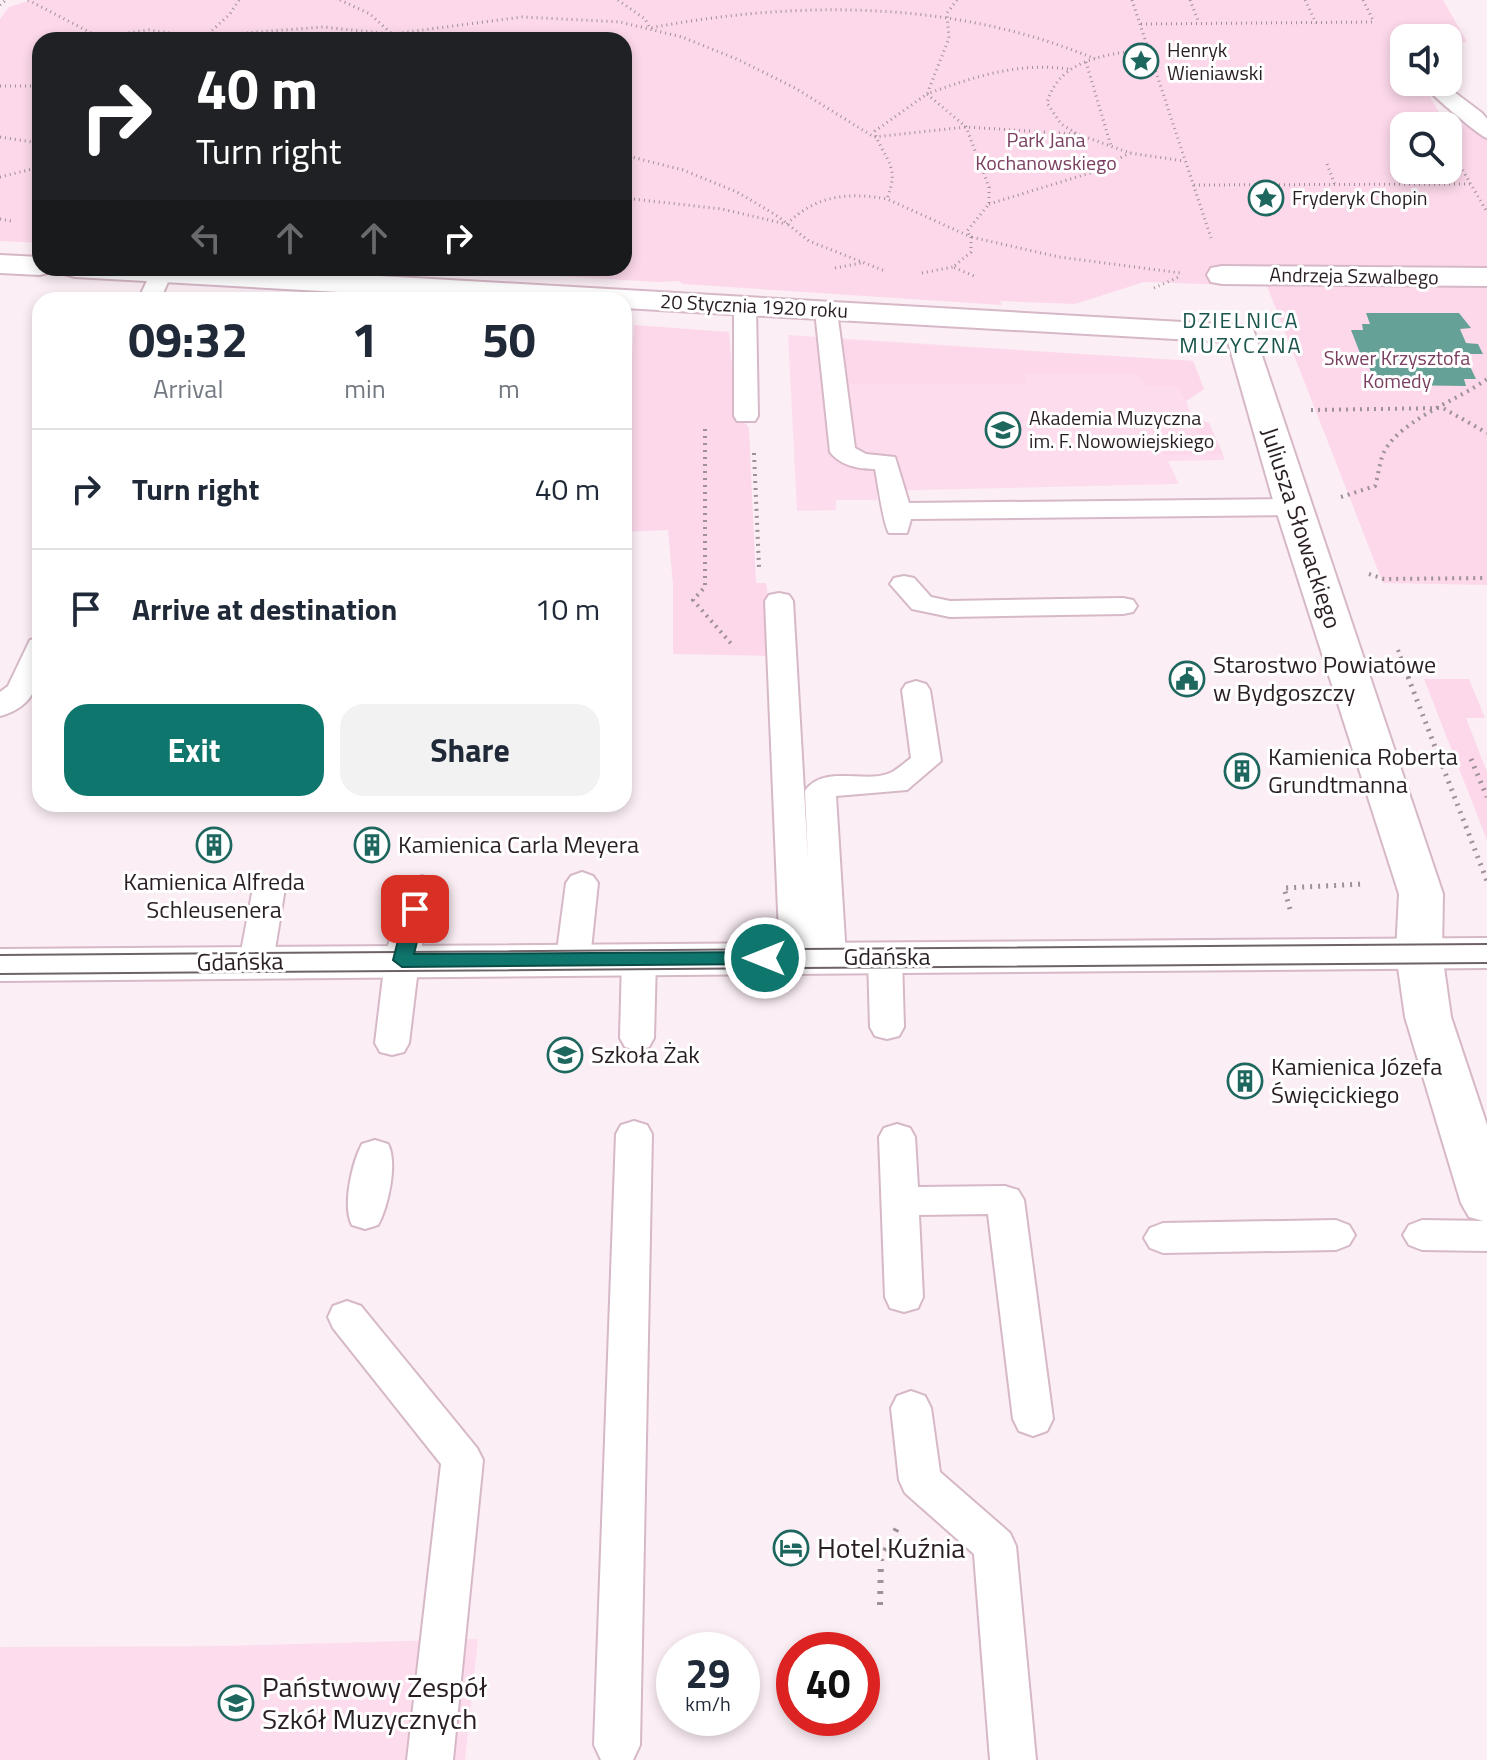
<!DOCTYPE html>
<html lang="en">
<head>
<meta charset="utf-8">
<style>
	body { margin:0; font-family:"Titillium Web",sans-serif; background:#f2f2f3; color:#1f2937; height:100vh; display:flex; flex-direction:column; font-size:30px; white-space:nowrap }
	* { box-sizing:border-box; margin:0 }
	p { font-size:26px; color:#747a83 }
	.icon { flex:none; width:44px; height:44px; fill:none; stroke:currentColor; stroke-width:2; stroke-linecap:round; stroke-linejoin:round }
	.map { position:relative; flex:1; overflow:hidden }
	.panel { position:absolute; left:32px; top:292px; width:600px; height:520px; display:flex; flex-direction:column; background:#fff; border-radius:24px; box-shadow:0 4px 12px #0003 }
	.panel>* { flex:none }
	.guide { position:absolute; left:32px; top:32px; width:600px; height:244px; border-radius:24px; box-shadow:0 4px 12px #0003; background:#202124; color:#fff; overflow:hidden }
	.buttons { position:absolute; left:1390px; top:24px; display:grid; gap:16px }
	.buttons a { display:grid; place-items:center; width:72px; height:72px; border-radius:16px; background:#fff; box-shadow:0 4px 12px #0003; font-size:40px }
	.speed { position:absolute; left:656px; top:1632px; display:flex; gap:16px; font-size:40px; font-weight:700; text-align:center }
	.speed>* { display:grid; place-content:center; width:104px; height:104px; border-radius:50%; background:#fff; box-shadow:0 4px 12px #0003; line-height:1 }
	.speed small { font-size:20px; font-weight:400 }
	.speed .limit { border:12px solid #d22; background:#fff; color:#111 }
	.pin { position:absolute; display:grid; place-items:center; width:68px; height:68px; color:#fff; margin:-34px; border-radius:16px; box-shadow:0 4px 12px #0006 }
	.me { position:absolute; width:88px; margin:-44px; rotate:270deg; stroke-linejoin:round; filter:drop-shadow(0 0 6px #0008) }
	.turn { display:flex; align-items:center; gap:28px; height:168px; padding:0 32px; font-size:36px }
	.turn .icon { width:104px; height:104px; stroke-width:2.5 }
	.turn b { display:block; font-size:56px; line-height:68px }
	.lanes { display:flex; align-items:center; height:76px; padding:0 32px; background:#0003; justify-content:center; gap:40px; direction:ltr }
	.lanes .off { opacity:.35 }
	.eta { display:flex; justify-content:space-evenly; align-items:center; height:136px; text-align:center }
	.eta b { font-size:48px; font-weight:700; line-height:56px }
	.action { display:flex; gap:16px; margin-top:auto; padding:16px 32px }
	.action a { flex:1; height:92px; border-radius:24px; background:#0f766e; color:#fff; font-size:32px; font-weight:700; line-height:92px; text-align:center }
	.action a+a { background:#f2f2f3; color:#1f2937 }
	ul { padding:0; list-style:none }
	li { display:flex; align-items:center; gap:24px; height:120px; padding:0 32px; border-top:2px solid #e0e1e3 }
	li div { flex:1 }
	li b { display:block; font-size:30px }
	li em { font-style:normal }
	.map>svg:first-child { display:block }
	.built { fill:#fddded }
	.green { fill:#fcd8ea; fill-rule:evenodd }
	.water { fill:#66a197 }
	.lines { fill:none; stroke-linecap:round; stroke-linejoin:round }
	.service-casing { stroke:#d6b8c7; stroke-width:4 }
	.pedestrian-casing { stroke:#d6b8c7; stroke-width:4 }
	.minor-casing { stroke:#d6b8c7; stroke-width:4 }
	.tertiary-casing { stroke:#d6b8c7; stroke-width:4 }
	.path-far3 { stroke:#9e9198; stroke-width:3; stroke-dasharray:1 4; stroke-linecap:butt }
	.path-far2 { stroke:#9e9198; stroke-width:4; stroke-dasharray:2 5; stroke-linecap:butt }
	.path-far1 { stroke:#9e9198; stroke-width:5; stroke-dasharray:2 6; stroke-linecap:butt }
	.path { stroke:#9e9198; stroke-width:6; stroke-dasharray:3 8; stroke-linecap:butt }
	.service { fill:#fff; fill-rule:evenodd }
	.pedestrian { fill:#fff; fill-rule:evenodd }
	.minor { fill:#fff; fill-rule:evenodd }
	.tertiary { fill:#fff; fill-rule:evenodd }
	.tram { stroke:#6d6268; stroke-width:2 }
	.route { fill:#0f766e; stroke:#0a4d48; stroke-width:2 }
	.labels { text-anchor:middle; stroke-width:6; stroke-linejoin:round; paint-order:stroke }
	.far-poi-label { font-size:20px; fill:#291e24; stroke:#fff; text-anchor:start }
	.far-park-label { font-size:20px; fill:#7b3f61; stroke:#fff }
	.far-street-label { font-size:20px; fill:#291e24; stroke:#fff }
	.far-neighbourhood-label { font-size:22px; letter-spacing:2px; fill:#1b544c; stroke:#fff }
	.street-label { font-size:24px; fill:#291e24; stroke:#fff }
	.poi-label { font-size:24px; fill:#291e24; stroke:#fff; text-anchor:start }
	.near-poi-label { font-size:28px; fill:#291e24; stroke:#fff; text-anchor:start }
</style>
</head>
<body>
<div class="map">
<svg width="1487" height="1760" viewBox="0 0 1487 1760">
	<rect width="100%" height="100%" fill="#fbeef5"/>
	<!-- built -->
	<g class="built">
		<polygon points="788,335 1193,361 1204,389 1186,401 1192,417 1209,423 1225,460 1168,461 1179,484 877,491 877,500 836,500 836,510 797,511"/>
		<polygon points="478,1639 465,1760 0,1760 0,1647 225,1646"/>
	</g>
	<!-- green -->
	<g class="green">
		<path d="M31,0H1443L1467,42L1396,34L1404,49V82H1422L1442,118L1487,132V585L1383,583L1267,286L1144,282L1075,304L1000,301L1002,305L683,284L679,281L657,282L422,268H624V40H40V243L0,241V19L9,7ZM1404,126H1448V170H1404Z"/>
		<polygon points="634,325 729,332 736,413 749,428 756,583 766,583 778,656 673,654 673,584 668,530 624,532 624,474"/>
		<polygon points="839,340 1193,361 1204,389 1186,401 1177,386 1147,386 1137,374 1025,374 1026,384 849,384"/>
		<polygon points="1192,417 1209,423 1223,454 1164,455 1159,435 1198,434"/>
		<polygon points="1424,679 1469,679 1485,718 1466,718 1487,772 1487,840"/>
	</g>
	<!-- water -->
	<polygon class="water" points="1366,313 1459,313 1471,328 1460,329 1466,343 1478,344 1483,354 1469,354 1472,360 1467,360 1476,379 1464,379 1466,386 1394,385 1391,379 1373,379 1369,366 1376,366 1371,354 1360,353 1351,330 1363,330 1362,324 1370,324"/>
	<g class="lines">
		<!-- service casing -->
		<g class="service-casing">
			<g id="service">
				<polygon points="1403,32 1413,38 1404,38 1404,45 1394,38"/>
				<path d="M1421,82H1441L1482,113L1487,119V138C1479,136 1428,92 1421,82Z"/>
				<polygon points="153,268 169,268 172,273 160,300 138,300"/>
				<polygon points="745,299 753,301 756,306 758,416 755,421 737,421 734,416 734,306 737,301"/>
				<path d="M826,304L834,306L837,311L855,448L866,454L895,457L909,503L1293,499L1302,501L1306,507L1302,513L1293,515L911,519L907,533H889C883,524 878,483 875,469C859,469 841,466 830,452L815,311L818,306Z"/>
				<polygon points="904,576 914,578 931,597 950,601 1123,598 1133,600 1137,606 1133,612 1123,614 950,617 912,609 890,584 894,578"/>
				<path d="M779,593L789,595L793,601L808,860L805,791C823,764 865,784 890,773C897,770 904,763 911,758L902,690L906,684L916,681L926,684L930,690L941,761L907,790L836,796L846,957L841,965L829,968L817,965L813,959L809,966L797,969L785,966L780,958L765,601L769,595Z"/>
				<path d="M40,638C40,673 42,705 0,716V692L8,686L30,640Z"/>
				<polygon points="582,872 593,876 598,883 590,959 585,967 573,970 561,967 556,959 566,883 571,876"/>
				<polygon points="422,876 433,880 438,887 420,952 409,1043 404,1052 392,1055 380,1052 375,1043 386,952 406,887 411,880"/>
				<polygon points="269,877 280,881 285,888 273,962 268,970 256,973 244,970 239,962 253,888 258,881"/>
				<polygon points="885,947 897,950 902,958 904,1027 899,1036 887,1039 875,1036 870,1027 868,958 873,950"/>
				<polygon points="639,948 651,951 656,959 654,1038 649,1047 637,1050 625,1047 620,1038 622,959 627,951"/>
				<polygon points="634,1121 647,1125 652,1134 640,1745 633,1760 601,1760 594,1745 616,1134 621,1125"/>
				<polygon points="897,1124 910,1128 915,1137 918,1187 1005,1186 1018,1190 1024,1200 1053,1419 1047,1431 1033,1436 1019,1431 1013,1419 988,1214 919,1215 923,1297 918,1308 904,1312 890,1308 885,1297 879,1137 884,1128"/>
				<path d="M375,1140L388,1144C398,1163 388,1207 378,1225L365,1229L352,1225C342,1206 352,1163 362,1144Z"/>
				<polygon points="1336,1220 1349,1225 1355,1235 1349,1245 1336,1250 1163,1253 1150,1248 1144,1238 1150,1228 1163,1223"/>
				<polygon points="1422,1220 1487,1221 1487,1251 1422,1250 1409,1245 1403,1235 1409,1225"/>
				<polygon points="347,1301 361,1306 477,1448 483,1460 453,1760 407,1760 441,1464 333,1328 328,1317 333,1306"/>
				<polygon points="911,1391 925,1396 931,1408 940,1472 1010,1533 1016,1546 1036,1760 990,1760 974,1554 905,1493 899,1480 891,1408 897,1396"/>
			</g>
		</g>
		<!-- pedestrian casing -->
		<g class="pedestrian-casing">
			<polygon id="pedestrian" points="1222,266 1487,268 1487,286 1222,284 1211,282 1207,275 1211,268"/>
		</g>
		<!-- minor casing -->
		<g class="minor-casing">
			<g id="minor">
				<polygon points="0,255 40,257 40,268 54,268 51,272 40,275 0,273"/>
				<polygon points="60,268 241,268 1252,326 1443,894 1442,953 1451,1017 1487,1125 1487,1222 1469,1217 1461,1203 1405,1017 1396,953 1399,894 1275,507 1228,342 624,308 624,300 481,300 75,277 64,274"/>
			</g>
		</g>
		<!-- tertiary casing -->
		<g class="tertiary-casing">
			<polygon id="tertiary" points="1487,938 1487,968 0,981 0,949"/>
		</g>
		<!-- path-far3 -->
		<g class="path-far3">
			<polyline points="28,0 99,37 149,30 217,40"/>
			<polyline points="239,0 230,14 206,36 323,27 391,34"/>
			<polyline points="340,0 370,14 392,34"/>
			<path d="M618,0L645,19L650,28C797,0 956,0 1095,59"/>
			<path d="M957,0L947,13L949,38L927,94L875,131V134C886,162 900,166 887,199L971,237V252L953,267L974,276"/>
			<polyline points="1132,0 1211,238"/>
			<polyline points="1190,0 1199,23"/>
			<polyline points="1305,0 1316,23"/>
			<polyline points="1363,0 1373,20"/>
			<polyline points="0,5 6,0"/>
			<polyline points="1141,24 1373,22"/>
			<polyline points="402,34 448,40"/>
			<polyline points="379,40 392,34 522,17 620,22 682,37 739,60 795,88 874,137 966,127 1077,134 1130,153 1184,161"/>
			<polyline points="1086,62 1111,146"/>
			<path d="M1068,69C1018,62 973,77 927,94L966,127L989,187V204L967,231L971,237L1059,257L1181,273"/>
			<polyline points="0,86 40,86"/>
			<polyline points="40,114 36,134 40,155"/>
			<path d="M1076,133L1061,124L1047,103C1059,58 1109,54 1149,49"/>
			<polyline points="0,137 39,143"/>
			<polyline points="624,155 683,170 737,192 776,215 809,241 885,271"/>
			<polyline points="1455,157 1487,212"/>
			<polyline points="1327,164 1335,185"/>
			<polyline points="0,177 40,167"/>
			<polyline points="1194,185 1471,184"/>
			<polyline points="624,198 722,209 786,224"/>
			<polyline points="989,204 1090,173 1130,153"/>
			<polyline points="0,219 11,221"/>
			<path d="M787,224C816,195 848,192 887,199"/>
			<polyline points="835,268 861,263"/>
			<polyline points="922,273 953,267"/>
			<polyline points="1154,288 1181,276"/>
		</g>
		<!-- path-far2 -->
		<g class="path-far2">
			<polyline points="1311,410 1443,408 1487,433"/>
			<polyline points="705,429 705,587 693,600 734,647"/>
			<polyline points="754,453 759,567"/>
			<path d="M1341,497L1375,486C1379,474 1379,461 1385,450C1403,419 1458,400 1487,379"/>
			<polyline points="1369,574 1384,579 1487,578"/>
			<polyline points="1398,650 1409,679"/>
		</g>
		<!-- path-far1 -->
		<g class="path-far1">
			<polyline points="1408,677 1487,881"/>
			<polyline points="1471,759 1487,797"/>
			<polyline points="1290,909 1284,888 1364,884"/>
		</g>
		<!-- path -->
		<polyline class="path" points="880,1605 881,1559 898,1526"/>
		<!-- service -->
		<use href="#service" class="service"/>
		<!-- pedestrian -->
		<use href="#pedestrian" class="pedestrian"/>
		<!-- minor -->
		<use href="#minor" class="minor"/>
		<!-- tertiary -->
		<use href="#tertiary" class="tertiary"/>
		<!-- tram -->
		<g class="tram">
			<polyline points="0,955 1487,944"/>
			<polyline points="0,974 1487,963"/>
		</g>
	</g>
	<!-- route -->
	<polygon class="route" points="415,903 425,909 414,954 765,952 775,958 765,964 402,967 393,960 406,909"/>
	<!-- icons -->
	<defs>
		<g id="sight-ring" transform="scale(1.8)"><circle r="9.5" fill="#fff" stroke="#1e675e" stroke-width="1.5"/><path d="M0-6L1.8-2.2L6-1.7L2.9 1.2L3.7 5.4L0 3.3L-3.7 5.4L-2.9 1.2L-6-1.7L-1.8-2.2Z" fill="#1e675e"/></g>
		<g id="university-ring" transform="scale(1.8)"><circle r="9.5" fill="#fff" stroke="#1e675e" stroke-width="1.5"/><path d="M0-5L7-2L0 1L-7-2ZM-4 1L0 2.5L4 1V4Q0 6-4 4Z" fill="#1e675e"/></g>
		<g id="civic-ring" transform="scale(1.8)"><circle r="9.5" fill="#fff" stroke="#1e675e" stroke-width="1.5"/><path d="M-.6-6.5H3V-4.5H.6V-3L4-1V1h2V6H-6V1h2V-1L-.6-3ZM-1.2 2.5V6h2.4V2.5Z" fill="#1e675e"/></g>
		<g id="building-ring" transform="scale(1.8)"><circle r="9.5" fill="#fff" stroke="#1e675e" stroke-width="1.5"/><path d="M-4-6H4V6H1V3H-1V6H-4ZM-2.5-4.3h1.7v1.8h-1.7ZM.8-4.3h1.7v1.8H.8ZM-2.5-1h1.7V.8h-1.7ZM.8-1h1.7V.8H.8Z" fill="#1e675e"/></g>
		<g id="school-ring" transform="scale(1.8)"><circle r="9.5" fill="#fff" stroke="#1e675e" stroke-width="1.5"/><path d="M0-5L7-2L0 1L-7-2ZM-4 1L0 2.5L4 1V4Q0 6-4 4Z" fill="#1e675e"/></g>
		<g id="hotel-ring" transform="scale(1.8)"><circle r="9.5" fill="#fff" stroke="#1e675e" stroke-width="1.5"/><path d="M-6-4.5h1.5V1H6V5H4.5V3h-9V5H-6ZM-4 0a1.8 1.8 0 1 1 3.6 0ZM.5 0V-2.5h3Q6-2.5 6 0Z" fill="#1e675e"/></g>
	</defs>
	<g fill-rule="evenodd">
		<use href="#sight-ring" x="1141" y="61"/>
		<use href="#sight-ring" x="1266" y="198"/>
		<use href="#university-ring" x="1003" y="430"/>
		<use href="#civic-ring" x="1187" y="679"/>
		<use href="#building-ring" x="1242" y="771"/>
		<use href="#building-ring" x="214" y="845"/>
		<use href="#building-ring" x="372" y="845"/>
		<use href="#school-ring" x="565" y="1055"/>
		<use href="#building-ring" x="1245" y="1081"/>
		<use href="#hotel-ring" x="791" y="1548"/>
		<use href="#university-ring" x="236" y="1703"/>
	</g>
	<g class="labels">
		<!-- far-poi labels -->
		<g class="far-poi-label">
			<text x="1167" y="57">Henryk<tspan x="1167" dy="23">Wieniawski</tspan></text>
			<text x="1292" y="205">Fryderyk Chopin</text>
			<text x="1029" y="425">Akademia Muzyczna<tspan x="1029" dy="23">im. F. Nowowiejskiego</tspan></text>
		</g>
		<!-- far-park labels -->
		<g class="far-park-label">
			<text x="1046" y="147">Park Jana<tspan x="1046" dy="23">Kochanowskiego</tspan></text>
			<text x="1397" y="365">Skwer Krzysztofa<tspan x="1397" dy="23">Komedy</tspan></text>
		</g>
		<!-- far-street labels -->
		<g class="far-street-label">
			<text transform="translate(1354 276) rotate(1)" y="7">Andrzeja Szwalbego</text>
			<text transform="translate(754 306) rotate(3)" y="7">20 Stycznia 1920 roku</text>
		</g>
		<!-- far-neighbourhood labels -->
		<g class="far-neighbourhood-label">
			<text x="1241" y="328">DZIELNICA<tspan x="1241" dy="25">MUZYCZNA</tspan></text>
		</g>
		<!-- street labels -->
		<g class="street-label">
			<text transform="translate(1301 528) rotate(72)" y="8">Juliusza Słowackiego</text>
			<text x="887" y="965">Gdańska</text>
			<text transform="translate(240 962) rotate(-1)" y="8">Gdańska</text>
		</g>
		<!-- poi labels -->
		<g class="poi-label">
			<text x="1213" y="673">Starostwo Powiatowe<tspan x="1213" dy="28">w Bydgoszczy</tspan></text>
			<text x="1268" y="765">Kamienica Roberta<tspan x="1268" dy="28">Grundtmanna</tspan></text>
			<text x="398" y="853">Kamienica Carla Meyera</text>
			<text x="214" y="890" text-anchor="middle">Kamienica Alfreda<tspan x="214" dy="28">Schleusenera</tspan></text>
			<text x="591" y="1063">Szkoła Żak</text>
			<text x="1271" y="1075">Kamienica Józefa<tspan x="1271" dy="28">Święcickiego</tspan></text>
		</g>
		<!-- near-poi labels -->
		<g class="near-poi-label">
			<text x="817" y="1558">Hotel Kuźnia</text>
			<text x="262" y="1697">Państwowy Zespół<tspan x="262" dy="32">Szkół Muzycznych</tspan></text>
		</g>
	</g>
</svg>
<div class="buttons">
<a><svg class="icon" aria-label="sound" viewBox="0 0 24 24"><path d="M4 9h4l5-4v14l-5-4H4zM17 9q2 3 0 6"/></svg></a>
<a><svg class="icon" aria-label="search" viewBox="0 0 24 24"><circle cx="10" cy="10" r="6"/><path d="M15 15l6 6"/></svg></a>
</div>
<div class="speed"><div>29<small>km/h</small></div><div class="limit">40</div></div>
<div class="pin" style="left:415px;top:909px;background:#d93025"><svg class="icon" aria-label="arrive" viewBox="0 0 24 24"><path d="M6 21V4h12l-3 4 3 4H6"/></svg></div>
<svg class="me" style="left:765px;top:958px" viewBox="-20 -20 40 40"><circle r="17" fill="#0f766e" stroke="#fff" stroke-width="3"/><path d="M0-11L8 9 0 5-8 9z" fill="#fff"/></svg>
<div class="guide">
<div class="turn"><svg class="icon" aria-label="right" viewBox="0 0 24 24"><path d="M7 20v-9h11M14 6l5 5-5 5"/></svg><div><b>40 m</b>Turn right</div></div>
<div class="lanes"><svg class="icon off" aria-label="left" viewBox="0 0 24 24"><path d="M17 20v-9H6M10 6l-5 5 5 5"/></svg><svg class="icon off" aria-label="ahead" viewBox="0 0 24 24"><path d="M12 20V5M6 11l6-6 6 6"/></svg><svg class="icon off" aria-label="ahead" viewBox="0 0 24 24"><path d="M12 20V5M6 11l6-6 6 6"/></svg><svg class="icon" aria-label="right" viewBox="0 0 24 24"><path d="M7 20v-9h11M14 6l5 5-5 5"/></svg></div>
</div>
<section class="panel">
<div class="eta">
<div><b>09:32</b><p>Arrival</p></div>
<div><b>1</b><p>min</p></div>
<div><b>50</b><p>m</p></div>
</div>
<ul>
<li><svg class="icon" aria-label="right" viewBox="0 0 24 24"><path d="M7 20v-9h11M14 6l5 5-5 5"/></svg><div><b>Turn right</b></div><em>40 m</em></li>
<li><svg class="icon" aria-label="arrive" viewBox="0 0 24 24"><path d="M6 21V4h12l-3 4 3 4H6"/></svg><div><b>Arrive at destination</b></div><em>10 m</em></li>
</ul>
<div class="action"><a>Exit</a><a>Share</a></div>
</section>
</div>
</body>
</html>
